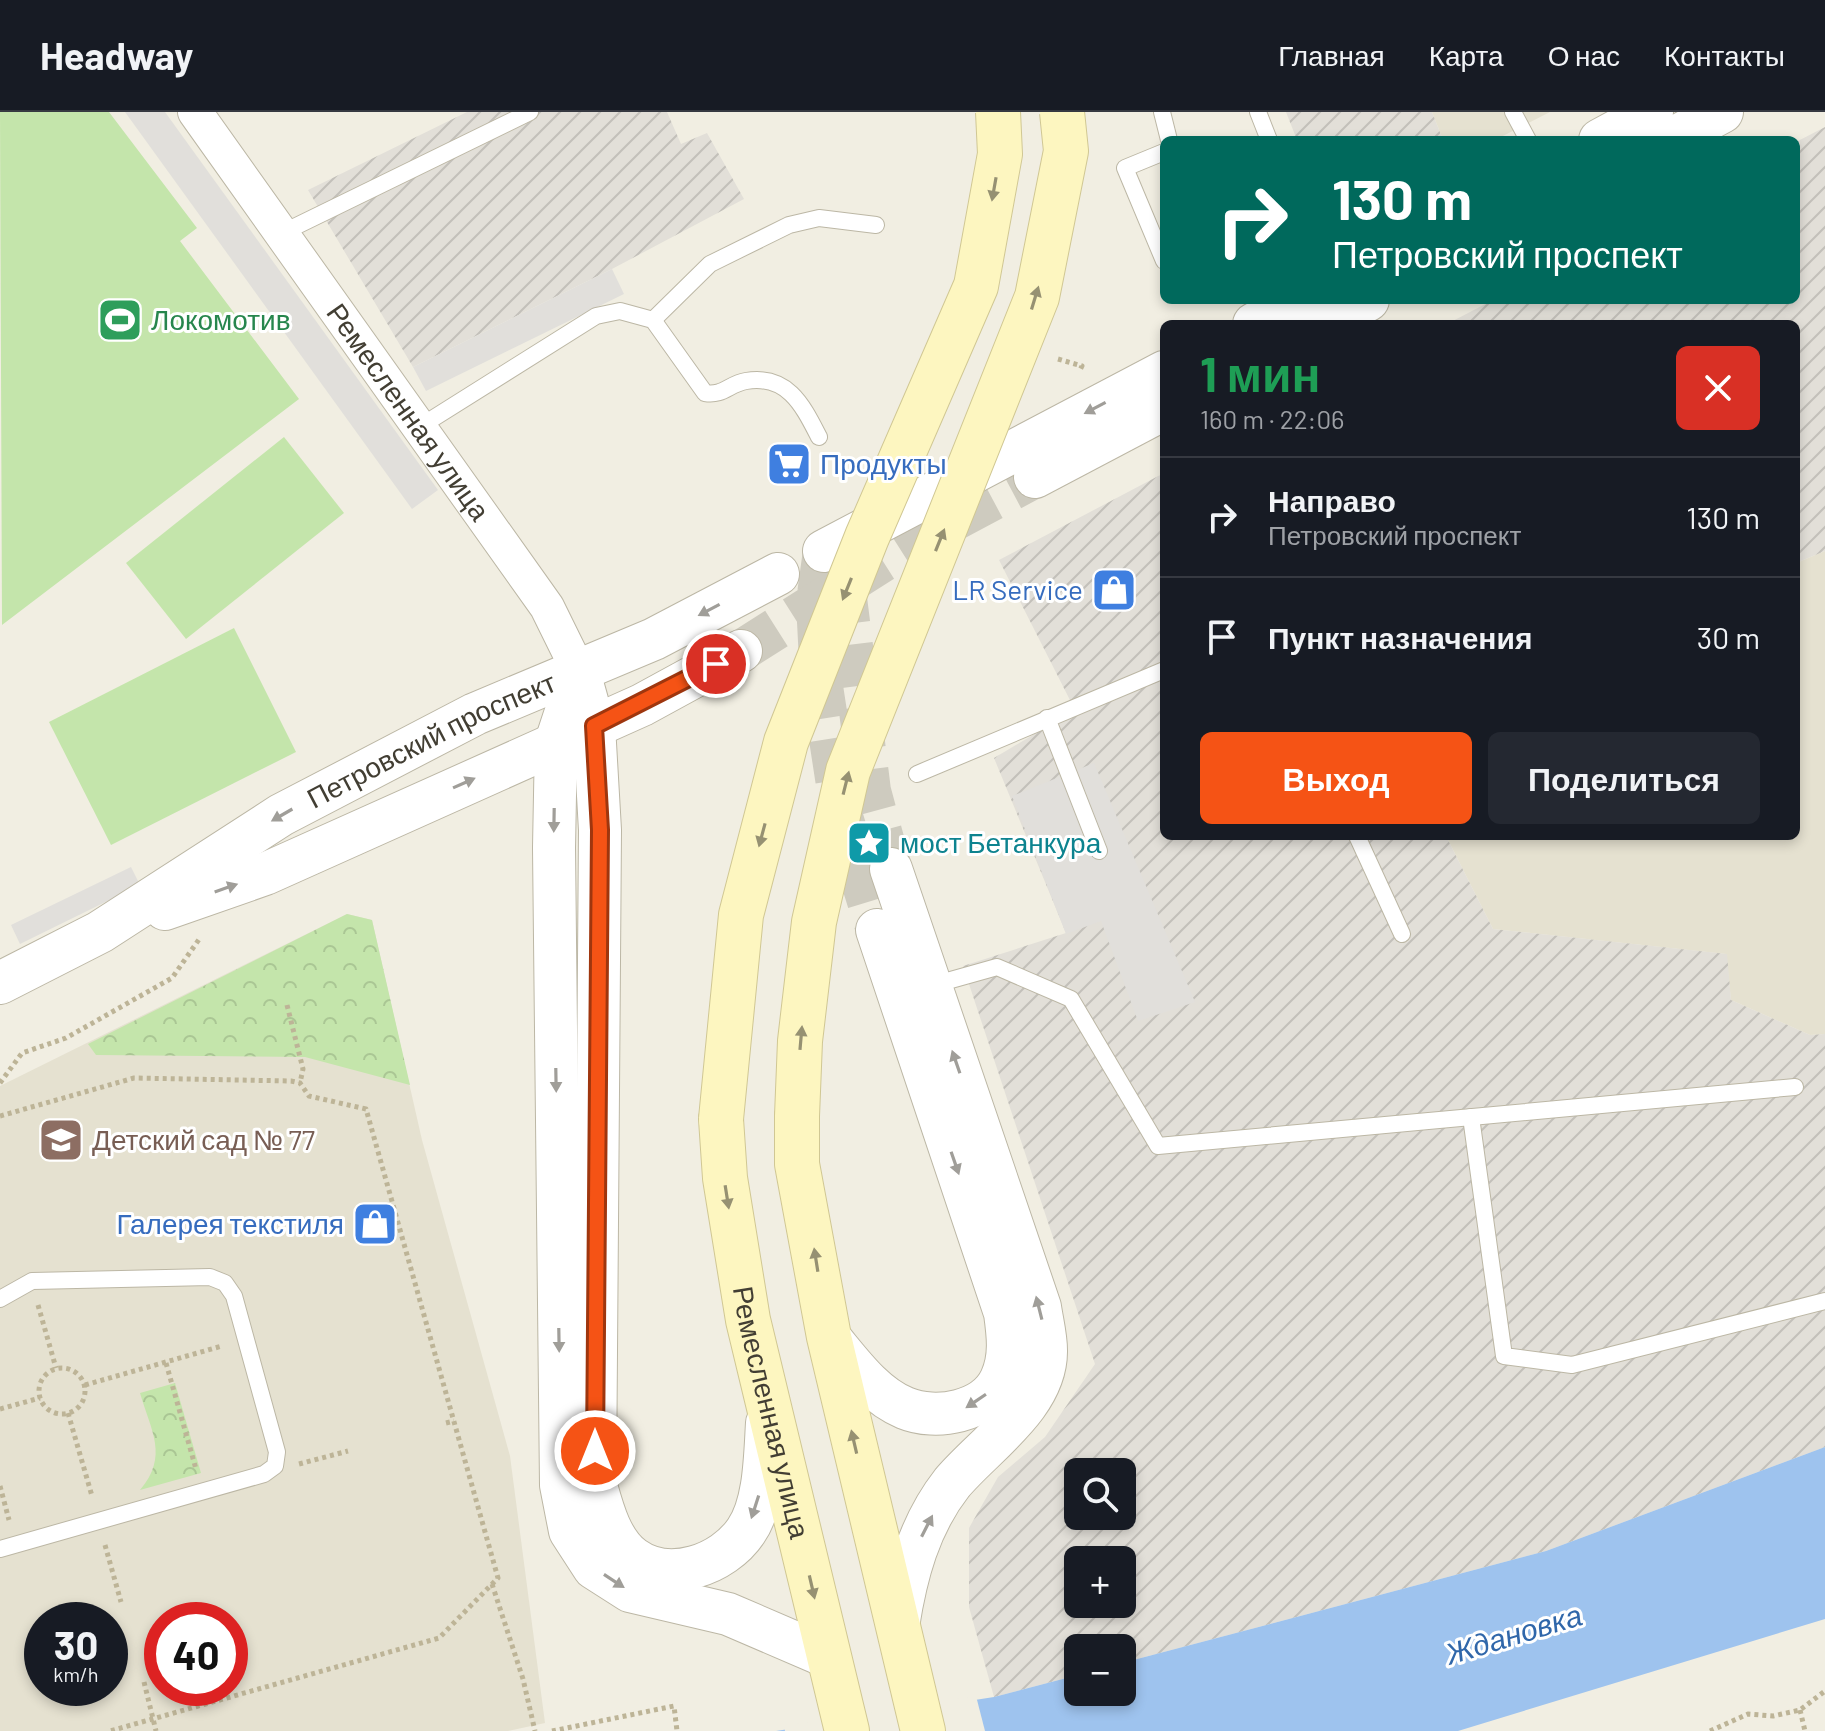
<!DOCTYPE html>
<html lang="ru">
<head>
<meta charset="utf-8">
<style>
	body { margin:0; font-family:Barlow,sans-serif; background:#242831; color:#f1f3f6; height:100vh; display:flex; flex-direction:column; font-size:30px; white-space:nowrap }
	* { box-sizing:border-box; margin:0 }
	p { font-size:26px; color:#9ea1a6 }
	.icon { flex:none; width:44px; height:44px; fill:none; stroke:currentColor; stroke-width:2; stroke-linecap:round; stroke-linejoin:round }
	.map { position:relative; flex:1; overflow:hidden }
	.sheet { position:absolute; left:1160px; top:208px; width:640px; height:520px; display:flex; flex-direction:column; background:#171b24; border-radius:12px; box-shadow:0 4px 12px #0003 }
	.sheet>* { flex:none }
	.top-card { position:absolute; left:1160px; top:24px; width:640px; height:168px; border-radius:12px; box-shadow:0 4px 12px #0003; background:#00695c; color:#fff; overflow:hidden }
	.buttons { position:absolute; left:1064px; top:1346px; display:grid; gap:16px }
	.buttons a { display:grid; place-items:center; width:72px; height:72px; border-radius:12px; background:#171b24; box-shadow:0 4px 12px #0003; font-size:40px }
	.speed { position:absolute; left:24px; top:1490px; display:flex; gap:16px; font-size:40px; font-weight:700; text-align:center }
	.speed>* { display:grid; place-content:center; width:104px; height:104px; border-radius:50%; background:#171b24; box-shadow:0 4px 12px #0003; line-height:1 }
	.speed small { font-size:20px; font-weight:400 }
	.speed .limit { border:12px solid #d22; background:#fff; color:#111 }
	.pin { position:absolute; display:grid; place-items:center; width:68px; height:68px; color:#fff; margin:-34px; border:4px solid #fff; border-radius:50%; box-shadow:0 2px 8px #0007 }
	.me { position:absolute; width:88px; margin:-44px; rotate:0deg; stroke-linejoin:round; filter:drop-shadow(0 0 6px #0008) }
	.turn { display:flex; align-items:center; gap:28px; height:168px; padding:0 40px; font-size:36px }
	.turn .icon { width:104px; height:104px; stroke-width:2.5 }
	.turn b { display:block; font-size:56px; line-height:68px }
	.round { display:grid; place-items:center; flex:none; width:84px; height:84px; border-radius:12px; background:#242831 }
	.summary { display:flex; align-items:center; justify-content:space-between; height:136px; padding:0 40px }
	h1 { font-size:48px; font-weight:700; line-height:60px; color:#1e9e55 }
	.primary-button { display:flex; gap:16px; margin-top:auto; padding:16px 40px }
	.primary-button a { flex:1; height:92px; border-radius:12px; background:#f55315; color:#fff; font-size:32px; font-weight:700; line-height:92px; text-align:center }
	.primary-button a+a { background:#242831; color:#f1f3f6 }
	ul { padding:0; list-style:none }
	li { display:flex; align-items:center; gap:24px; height:120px; padding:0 40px; border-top:2px solid #363941 }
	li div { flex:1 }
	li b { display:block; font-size:30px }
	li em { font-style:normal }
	header { display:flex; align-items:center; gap:48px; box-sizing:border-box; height:112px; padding:0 40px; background:#171b24; border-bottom:2px solid #363941 }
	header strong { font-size:38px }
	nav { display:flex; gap:44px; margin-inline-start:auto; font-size:28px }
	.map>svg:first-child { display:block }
	.residential { fill:#e5e1d0; fill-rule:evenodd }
	.industrial { fill:url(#industrial-furrows); fill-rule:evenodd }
	.grass { fill:#c4e5ab }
	.park { fill:url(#park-crowns) }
	.parking { fill:#e1dfdb }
	.water { fill:#9ec3ee }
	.pier { fill:#f1eee2 }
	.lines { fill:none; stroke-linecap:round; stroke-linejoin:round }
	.tertiary-tunnel { stroke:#cecbbf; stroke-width:42; stroke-dasharray:42 21; stroke-linecap:butt }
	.service-casing { stroke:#bcb7a5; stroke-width:18 }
	.minor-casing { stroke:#bcb7a5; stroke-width:36 }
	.tertiary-casing { stroke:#bcb7a5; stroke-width:44 }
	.secondary-casing { stroke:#d0c793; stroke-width:46 }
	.path { stroke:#bdb497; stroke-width:5; stroke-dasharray:4 4; stroke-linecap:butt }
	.service { stroke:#fff; stroke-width:16 }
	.minor { stroke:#fff; stroke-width:34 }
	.tertiary { stroke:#fff; stroke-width:42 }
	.secondary { stroke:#fdf6c0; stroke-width:44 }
	.secondary-bridge-casing { stroke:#d0c793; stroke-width:46; stroke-linecap:butt }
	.secondary-bridge { stroke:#fdf6c0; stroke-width:44 }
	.oneway { fill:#969172 }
	.oneway2 { fill:#a09e99 }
	.route-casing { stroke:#9f360e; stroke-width:20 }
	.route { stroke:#f55315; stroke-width:14 }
	.labels { text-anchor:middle; stroke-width:6; stroke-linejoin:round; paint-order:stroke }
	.leisure-label { font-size:28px; fill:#27864d; stroke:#fff; text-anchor:start }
	.street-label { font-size:28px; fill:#423e33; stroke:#fff }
	.shop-label { font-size:28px; fill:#366cbe; stroke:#fff; text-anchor:end }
	.culture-label { font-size:28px; fill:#0d838f; stroke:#fff; text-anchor:start }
	.education-label { font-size:28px; fill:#785e54; stroke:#fff; text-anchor:start }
	.water-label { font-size:30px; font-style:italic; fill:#3067aa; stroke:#fff }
</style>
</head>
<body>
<header>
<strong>Headway</strong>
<nav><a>Главная</a><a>Карта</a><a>О нас</a><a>Контакты</a></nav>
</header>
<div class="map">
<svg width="1825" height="1619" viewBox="0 0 1825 1619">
	<defs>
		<pattern id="industrial-furrows" width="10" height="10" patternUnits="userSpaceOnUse" patternTransform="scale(2)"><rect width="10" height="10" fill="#e2dfd8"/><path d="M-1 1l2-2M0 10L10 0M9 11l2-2" fill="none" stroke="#c3c0ba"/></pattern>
		<pattern id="park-crowns" width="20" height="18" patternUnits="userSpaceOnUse" patternTransform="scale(2)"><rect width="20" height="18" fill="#c4e5ab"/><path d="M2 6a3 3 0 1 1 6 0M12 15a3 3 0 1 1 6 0" fill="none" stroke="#aac694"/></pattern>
	</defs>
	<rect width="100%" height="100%" fill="#f1eee2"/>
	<!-- residential -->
	<g class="residential">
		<polygon points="1432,0 1550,0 1495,28 1443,28"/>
		<polygon points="1825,439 1825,922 1810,923 1731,888 1726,842 1493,817 1446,724 1796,724 1796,451"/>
		<path d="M347,802L372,808L422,1028L510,1344L545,1611L508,1619H0V974ZM42,1508H110V1576H42ZM162,1508H230V1576H162Z"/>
	</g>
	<!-- industrial -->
	<g class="industrial">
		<polygon points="467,0 667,0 681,32 707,21 744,87 612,157 413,255 308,78"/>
		<polygon points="1286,0 1432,0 1443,28 1297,28"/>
		<polygon points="1825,15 1825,439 1796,451 1796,212 1447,212 1493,188 1796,188 1796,30"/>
		<path d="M1164,361V724H1446L1493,817L1727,842L1731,888L1810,923L1825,922V1335L1546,1439L1122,1551V1536H1078V1563L994,1585L969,1495V1416L998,1365L1045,1325L1095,1252L963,854L1066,821L994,646L1075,598L999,448ZM1078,1360H1122V1404H1078ZM1078,1448H1122V1492H1078Z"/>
	</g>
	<!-- grass -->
	<g class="grass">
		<polygon points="0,0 109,0 197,116 180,129 299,287 2,513"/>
		<polygon points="284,325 344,401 186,527 126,451"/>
		<polygon points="234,516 296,640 111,733 49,610"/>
	</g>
	<!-- park -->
	<g class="park">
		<polygon points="347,802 372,808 410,973 305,945 96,943 88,932"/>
		<path d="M175,1271L201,1361L140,1378C169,1344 151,1319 140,1281Z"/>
	</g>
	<!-- parking -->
	<g class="parking">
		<polygon points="125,0 165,0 438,378 412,397"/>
		<polygon points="612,157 624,182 426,279 413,255"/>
		<polygon points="1094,651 1195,890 1138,909 1101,809 1066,822 1012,684"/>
		<polygon points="131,755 140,773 20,832 11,813"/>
	</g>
	<!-- water -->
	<polygon class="water" points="1825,1335 1825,1507 1458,1619 776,1619 994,1585 1078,1563 1078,1580 1122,1580 1122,1551 1546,1439"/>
	<!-- pier -->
	<polygon class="pier" points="976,1584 985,1619 785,1619 784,1614"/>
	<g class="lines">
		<!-- tertiary-tunnel -->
		<g class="tertiary-tunnel">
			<polyline points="824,439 817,490 821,568 842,705 877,818"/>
			<polyline points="844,470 870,679 891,757"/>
			<polyline points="741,539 911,431 1035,365"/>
		</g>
		<!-- service casing -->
		<g class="service-casing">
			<g id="service">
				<polyline points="1162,0 1169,28"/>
				<polyline points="1258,0 1269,28"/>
				<polyline points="1513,0 1528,28"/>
				<polyline points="1164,40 1125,56 1164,149"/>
				<polyline points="282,121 530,0"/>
				<polyline points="653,208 710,152 789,113 819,106 876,113"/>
				<path d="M421,314L596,204L620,199L653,208L705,281C723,284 729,272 746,269C788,262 803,294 819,325"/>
				<polyline points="1047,606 1099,739"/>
				<polyline points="917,662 1164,558"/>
				<polyline points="1357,724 1402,822"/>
				<polyline points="933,873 997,855 1071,887 1158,1034 1795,975"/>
				<polyline points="1471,1005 1504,1244 1572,1253 1825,1189"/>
				<polyline points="0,1187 32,1169 210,1165 225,1171 234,1184 277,1340 275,1354 264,1362 0,1437"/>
			</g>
		</g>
		<!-- minor casing -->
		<g class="minor-casing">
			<g id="minor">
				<path id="s1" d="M195,0L547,495L579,560"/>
			</g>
		</g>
		<!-- tertiary casing -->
		<g class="tertiary-casing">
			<g id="tertiary">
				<polyline points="1600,28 1652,0"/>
				<polyline points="1670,28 1722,0"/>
				<polyline points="1254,212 1299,188"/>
				<polyline points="1323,212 1368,188"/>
				<polyline points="1035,365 1164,297"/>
				<polyline points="824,439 1164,260"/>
				<polyline points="579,560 556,630 554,736 561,1373 570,1419 594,1456 630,1479 728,1502 828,1545"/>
				<path d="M579,560L594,614L600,718L595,1370C602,1395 610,1429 633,1446C669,1472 723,1453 746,1419C765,1392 765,1343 767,1311"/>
				<path d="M891,757L1040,1195C1042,1209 1046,1224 1046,1238C1047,1293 984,1333 952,1371C919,1413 906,1463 898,1514"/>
				<polyline points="165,797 265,762 642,593 741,539"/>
				<path id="s2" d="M0,871L100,820L281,703L475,602L654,527L778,462"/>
				<path d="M829,1225C850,1250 873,1283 905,1296C936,1309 986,1300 1001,1267C1011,1245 1008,1223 1005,1201L877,818"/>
			</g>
		</g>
		<!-- secondary casing -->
		<g class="secondary-casing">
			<g id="secondary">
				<polyline points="797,1004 797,1052 829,1225 923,1619"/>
				<path id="s3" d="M721,1007L725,1066L748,1208L847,1619"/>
			</g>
		</g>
		<!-- path -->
		<g class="path">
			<polyline points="1058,247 1082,254 1079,260"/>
			<polyline points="287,893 303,957 300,971"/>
			<polyline points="0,971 22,941 66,926 172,866 200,826"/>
			<polyline points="0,1004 134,966 291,969 300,971 309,984 366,997 498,1466 439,1526 110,1619"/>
			<polyline points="38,1193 56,1256"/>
			<polyline points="166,1251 196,1357"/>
			<circle cx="62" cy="1279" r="23"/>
			<polyline points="85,1273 222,1234"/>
			<polyline points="0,1297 40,1286"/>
			<polyline points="68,1301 92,1384"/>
			<polyline points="446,1311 454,1309"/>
			<polyline points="299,1352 348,1339"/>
			<polyline points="0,1374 9,1408"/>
			<polyline points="105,1433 121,1490"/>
			<polyline points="492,1472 523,1567 535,1619"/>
			<polyline points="144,1570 156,1619"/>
			<polyline points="1800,1598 1805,1619"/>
			<polyline points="552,1619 674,1594 677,1619"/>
			<polyline points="1710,1619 1748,1602 1773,1604 1800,1598 1825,1579"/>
		</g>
		<!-- service -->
		<use href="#service" class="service"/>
		<!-- minor -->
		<use href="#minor" class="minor"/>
		<!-- tertiary -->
		<use href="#tertiary" class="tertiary"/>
		<!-- secondary -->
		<use href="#secondary" class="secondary"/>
		<!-- secondary-bridge casing -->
		<g class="secondary-bridge-casing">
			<g id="secondary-bridge">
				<polyline points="797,1004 800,929 814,810 848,659 1037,185 1066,39 1062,0"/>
				<polyline points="721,1007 741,803 786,630 867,425 976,174 1000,42 998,0"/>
			</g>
		</g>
		<!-- secondary-bridge -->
		<use href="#secondary-bridge" class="secondary-bridge"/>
	</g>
	<!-- one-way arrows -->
	<defs><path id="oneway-solid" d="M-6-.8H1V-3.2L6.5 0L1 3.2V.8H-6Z" transform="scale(2)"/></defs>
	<g class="oneway">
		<use href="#oneway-solid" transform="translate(994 77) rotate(100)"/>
		<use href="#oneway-solid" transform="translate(1035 186) rotate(-73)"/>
		<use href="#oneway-solid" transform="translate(940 428) rotate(-68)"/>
		<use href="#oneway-solid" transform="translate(847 477) rotate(112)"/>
		<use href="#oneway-solid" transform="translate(846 671) rotate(-76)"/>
		<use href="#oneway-solid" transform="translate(762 723) rotate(105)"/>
		<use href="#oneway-solid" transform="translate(801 926) rotate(-85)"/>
		<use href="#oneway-solid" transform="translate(727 1085) rotate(81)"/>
		<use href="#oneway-solid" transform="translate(816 1148) rotate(-99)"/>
		<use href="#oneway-solid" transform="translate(854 1330) rotate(-103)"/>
		<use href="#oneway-solid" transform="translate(812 1475) rotate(77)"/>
	</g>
	<g class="oneway2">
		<use href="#oneway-solid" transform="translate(1095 296) rotate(152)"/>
		<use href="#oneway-solid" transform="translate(709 498) rotate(152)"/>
		<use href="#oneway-solid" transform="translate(464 671) rotate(-24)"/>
		<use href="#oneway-solid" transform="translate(282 703) rotate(150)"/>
		<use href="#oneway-solid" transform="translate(554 708) rotate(91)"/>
		<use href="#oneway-solid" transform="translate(226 776) rotate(-19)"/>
		<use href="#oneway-solid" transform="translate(956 950) rotate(-109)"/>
		<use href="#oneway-solid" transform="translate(556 968) rotate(89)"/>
		<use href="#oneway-solid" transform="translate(955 1051) rotate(71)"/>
		<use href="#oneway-solid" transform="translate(1039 1196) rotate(-104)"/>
		<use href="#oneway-solid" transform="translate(559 1228) rotate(89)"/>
		<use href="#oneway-solid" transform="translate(976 1289) rotate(146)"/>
		<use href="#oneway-solid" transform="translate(755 1395) rotate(108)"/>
		<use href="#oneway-solid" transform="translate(927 1414) rotate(-63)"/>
		<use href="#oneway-solid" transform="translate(614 1469) rotate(33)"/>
	</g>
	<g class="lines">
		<!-- route casing -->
		<g class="route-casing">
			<polyline id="route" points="595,1339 600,718 594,614 716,552"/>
		</g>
		<!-- route -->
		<use href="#route" class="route"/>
	</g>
	<!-- icons -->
	<defs>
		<g id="stadium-square" transform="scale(2.3)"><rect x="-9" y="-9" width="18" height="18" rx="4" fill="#2e9e5b" stroke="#fff"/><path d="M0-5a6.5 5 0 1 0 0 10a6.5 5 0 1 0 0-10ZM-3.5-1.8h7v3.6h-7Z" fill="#fff"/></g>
		<g id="supermarket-square" transform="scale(2.3)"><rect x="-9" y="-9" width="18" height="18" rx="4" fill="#3f7fe0" stroke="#fff"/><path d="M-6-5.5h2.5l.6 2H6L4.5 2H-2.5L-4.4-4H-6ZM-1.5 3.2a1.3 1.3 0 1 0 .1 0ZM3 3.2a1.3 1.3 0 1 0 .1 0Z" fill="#fff"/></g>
		<g id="shop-square" transform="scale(2.3)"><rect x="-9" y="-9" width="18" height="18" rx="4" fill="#3f7fe0" stroke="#fff"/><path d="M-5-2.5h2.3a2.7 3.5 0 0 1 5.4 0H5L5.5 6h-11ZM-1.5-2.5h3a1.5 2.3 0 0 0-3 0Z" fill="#fff"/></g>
		<g id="sight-square" transform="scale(2.3)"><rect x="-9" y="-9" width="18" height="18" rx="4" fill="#0f9aa8" stroke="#fff"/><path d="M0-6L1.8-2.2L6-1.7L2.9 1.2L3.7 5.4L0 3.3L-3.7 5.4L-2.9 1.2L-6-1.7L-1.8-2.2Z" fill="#fff"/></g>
		<g id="school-square" transform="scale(2.3)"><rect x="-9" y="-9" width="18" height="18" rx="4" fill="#8d6e63" stroke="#fff"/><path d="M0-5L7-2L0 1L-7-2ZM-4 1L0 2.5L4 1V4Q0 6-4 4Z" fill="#fff"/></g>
	</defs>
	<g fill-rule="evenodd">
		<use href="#stadium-square" x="120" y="208"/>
		<use href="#supermarket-square" x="789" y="352"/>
		<use href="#shop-square" x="1114" y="478"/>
		<use href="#sight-square" x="869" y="731"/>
		<use href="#school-square" x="61" y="1028"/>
		<use href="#shop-square" x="375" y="1112"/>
	</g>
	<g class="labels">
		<!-- leisure labels -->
		<g class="leisure-label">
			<text x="151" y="218">Локомотив</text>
		</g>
		<!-- street labels -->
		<g class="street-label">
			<text dy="10" stroke="none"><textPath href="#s1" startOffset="368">Ремесленная улица</textPath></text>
			<text dy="10" stroke="none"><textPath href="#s2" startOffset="496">Петровский проспект</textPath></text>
			<text dy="10" stroke="none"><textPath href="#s3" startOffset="298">Ремесленная улица</textPath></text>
		</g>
		<!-- shop labels -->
		<g class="shop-label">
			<text x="820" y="362" text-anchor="start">Продукты</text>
			<text x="1083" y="488">LR Service</text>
			<text x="344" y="1122">Галерея текстиля</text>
		</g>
		<!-- culture labels -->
		<g class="culture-label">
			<text x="900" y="741">мост Бетанкура</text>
		</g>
		<!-- education labels -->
		<g class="education-label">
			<text x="92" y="1038">Детский сад № 77</text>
		</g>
		<!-- water labels -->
		<g class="water-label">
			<text transform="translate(1514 1523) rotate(-17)" y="10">Ждановка</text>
		</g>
	</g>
</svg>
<div class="buttons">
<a><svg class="icon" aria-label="search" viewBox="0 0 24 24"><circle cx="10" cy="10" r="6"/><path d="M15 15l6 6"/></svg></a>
<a>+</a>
<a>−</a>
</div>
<div class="speed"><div>30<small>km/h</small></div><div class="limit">40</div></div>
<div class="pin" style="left:716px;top:552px;background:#d93025"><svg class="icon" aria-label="arrive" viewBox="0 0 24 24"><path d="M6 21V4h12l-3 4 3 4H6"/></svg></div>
<svg class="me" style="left:595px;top:1339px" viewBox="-20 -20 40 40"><circle r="17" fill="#f55315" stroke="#fff" stroke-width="3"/><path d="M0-11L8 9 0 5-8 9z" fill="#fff"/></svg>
<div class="top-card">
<div class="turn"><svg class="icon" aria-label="right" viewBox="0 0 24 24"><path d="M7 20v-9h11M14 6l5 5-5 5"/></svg><div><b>130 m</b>Петровский проспект</div></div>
</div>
<section class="sheet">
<div class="summary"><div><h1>1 мин</h1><p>160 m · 22:06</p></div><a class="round" style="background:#d93025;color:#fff"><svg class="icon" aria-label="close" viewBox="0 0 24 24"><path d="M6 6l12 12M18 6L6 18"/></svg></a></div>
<ul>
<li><svg class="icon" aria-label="right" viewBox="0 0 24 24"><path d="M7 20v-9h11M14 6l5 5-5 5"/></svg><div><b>Направо</b><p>Петровский проспект</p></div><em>130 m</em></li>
<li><svg class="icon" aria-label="arrive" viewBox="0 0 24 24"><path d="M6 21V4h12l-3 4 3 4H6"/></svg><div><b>Пункт назначения</b></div><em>30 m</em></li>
</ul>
<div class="primary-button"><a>Выход</a><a>Поделиться</a></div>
</section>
</div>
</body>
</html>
